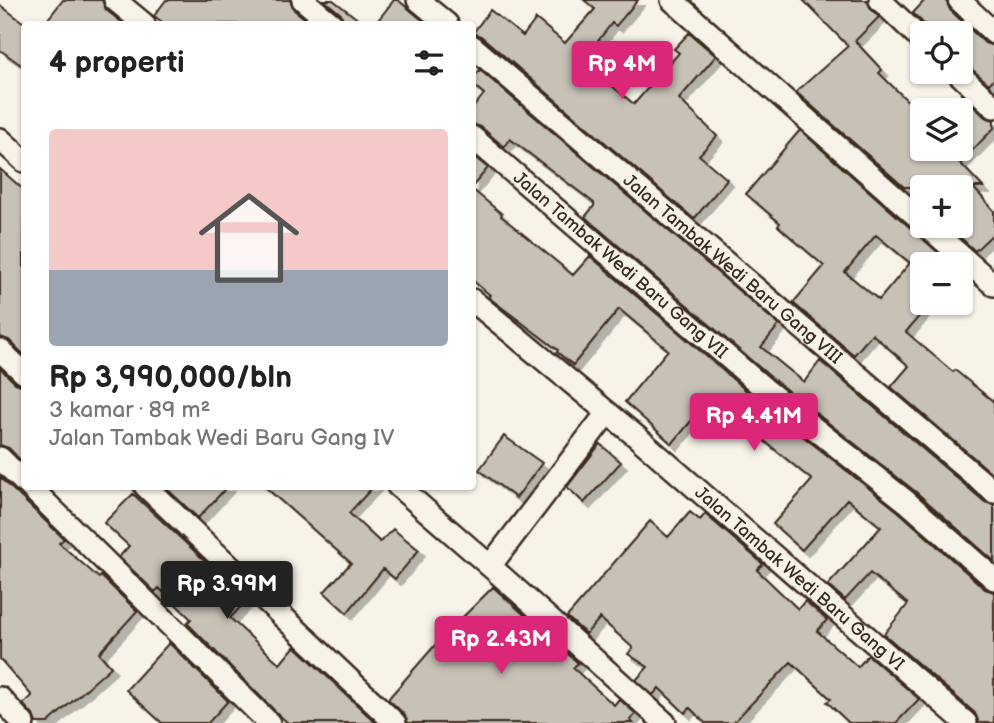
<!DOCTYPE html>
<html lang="id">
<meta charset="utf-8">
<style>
body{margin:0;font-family:"Balsamiq Sans",sans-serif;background:#f2f2f2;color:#222;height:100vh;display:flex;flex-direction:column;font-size:26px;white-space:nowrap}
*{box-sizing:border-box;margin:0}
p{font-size:23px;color:#767676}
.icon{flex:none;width:38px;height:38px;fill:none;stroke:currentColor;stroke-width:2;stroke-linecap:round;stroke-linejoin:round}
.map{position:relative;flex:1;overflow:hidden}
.drawer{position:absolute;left:21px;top:21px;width:455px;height:469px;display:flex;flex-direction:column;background:#fff;border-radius:7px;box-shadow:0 2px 5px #0004}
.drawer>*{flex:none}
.controls{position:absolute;left:910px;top:21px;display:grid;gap:14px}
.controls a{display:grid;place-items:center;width:63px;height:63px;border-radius:7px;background:#fff;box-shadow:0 2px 5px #0004;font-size:35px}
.price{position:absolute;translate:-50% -60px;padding:0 16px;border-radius:7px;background:#db2777;color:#fff;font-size:23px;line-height:46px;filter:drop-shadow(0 2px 4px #0008)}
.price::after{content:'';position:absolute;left:50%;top:42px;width:21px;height:16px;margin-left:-10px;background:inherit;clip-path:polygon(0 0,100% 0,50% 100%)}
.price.on{background:#222;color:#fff}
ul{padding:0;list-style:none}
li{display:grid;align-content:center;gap:14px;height:371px;padding:0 28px}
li+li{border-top:2px solid #e0e0e0}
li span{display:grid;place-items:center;height:217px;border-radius:7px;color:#555}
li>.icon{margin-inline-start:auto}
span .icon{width:126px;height:126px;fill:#fffc;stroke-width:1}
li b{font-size:30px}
h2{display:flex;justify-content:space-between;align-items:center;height:84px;padding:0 28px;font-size:30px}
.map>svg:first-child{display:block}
.building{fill:#c8c1b6;stroke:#3b2a1e;stroke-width:2;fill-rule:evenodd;filter:url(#shadow)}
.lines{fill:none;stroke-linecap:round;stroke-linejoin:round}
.street-casing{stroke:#3b2a1e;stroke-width:26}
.street{stroke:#f7f3e8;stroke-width:21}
.labels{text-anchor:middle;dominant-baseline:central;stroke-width:5;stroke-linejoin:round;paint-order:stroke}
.street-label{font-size:18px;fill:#3b2a1e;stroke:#f7f3e8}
</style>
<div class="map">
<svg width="994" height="723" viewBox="0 0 994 723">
<defs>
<filter id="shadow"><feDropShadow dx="6" dy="6" stdDeviation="0" flood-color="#0004"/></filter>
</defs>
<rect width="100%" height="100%" fill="#f7f3e8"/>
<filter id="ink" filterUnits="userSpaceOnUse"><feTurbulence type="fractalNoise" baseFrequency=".0143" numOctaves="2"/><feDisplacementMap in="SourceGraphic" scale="14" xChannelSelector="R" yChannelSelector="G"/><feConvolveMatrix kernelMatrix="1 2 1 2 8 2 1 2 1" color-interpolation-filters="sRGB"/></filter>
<g filter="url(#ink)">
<path class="building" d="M63,0H102L106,10L124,24H44Z
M166,0H290L294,10L312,24H165L154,16Z
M324,0H333L364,24H345L341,14Z
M394,0H398L427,24H375Z
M584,0H638L616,26L612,23L584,59L597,70L595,72L634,104L679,53L674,49L689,33L716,56L679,99L717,136L699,155L727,179L694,219L481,36L473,33L490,10L523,36L536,19L565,43L595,9Z
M803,0H867L871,9L879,17L855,41L882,70L879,73L922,115V149H961V110H957L961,106V94L985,117L994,120V128L960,163L983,187H973L994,211V233L975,251L961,238V187H904L796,92L848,46Z
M925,0H946L950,10L985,43L994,46V79L989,84L961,60V33H933L913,13Z
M0,5L24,23V67L0,50Z
M480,70L779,325L761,347L804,382L820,361L985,502L994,505V561L916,492L774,380L585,217L594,206V203L510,139L504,147L481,127L472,124V109L484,94L472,84V79Z
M800,130L951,264H922V303H930L906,332L953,372L955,370L994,402V475L891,387L909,366L872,334L854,355L793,303L824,266L778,226L780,223L746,194ZM876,235L910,263L879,300L845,272Z
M472,155L488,168L472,187Z
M0,169L24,190V355L9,340L0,337Z
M472,189L502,214L501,216L573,275L590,256L757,400L899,512L985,589L994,592V723H979L975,713L884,634L908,604L870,573L845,600L828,585L881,527L847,499L802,550L773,524L812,480L711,397L672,444L625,402L668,350L619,309L573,365L557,352L558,350L488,297L490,295L472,280Z
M0,368L15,383L24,386V464L9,448L0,445Z
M504,436L542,463L516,498L479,470Z
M600,444L621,462L584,503L567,487Z
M0,477L64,539L59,543L99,578L101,576L137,611L99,653L111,667L48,723H36L33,715L23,704L32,696L0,659Z
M169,486H228L198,518L167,489Z
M264,486H374L349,513L380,542L393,529L419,550L395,579L383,569L347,613L324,592L351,563Z
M133,494L247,600L230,618L280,664L295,646L376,723H288L279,715L187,623L191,619L159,588L155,592L119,557L129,546L104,523Z
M690,512L700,520L705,514L763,564L757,570L798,609L805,601L827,620L817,631L858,667L868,655L919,699L896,723H849L827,702L831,699L791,662L733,723H705L690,708L685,713L659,688L653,695L636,680L648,667L628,654L633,648L600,618L586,634L567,617L650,521L668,537Z
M493,587L578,663L573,668L614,705L619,699L636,714L630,720L633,723H408L404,714L388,699L436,644Z
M169,643L228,701L208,723H162L126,690Z"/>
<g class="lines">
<g class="street-casing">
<g id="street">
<path d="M115,0L144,24"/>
<path d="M303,0L332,24"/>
<path d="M418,0L447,24"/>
<path d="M672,0L922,221"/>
<path d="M880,0L922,40"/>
<path d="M959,0L994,33"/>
<path id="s1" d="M472,46L994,492"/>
<path d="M957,72L994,107"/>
<path id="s2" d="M472,137L766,390L907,502L994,579"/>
<path d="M0,139L24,161"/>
<path d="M927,226L994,285"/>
<path id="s3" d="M472,300L637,437L966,723"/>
<path d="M0,350L24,373"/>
<path d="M0,458L24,482"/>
<path d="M29,486L269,723"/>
<path d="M145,486L395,723"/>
<path d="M398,486L490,566L665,723"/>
<path d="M490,566L607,413"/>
<path d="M0,698L23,723"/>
</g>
</g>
<use href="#street" class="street"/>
</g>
</g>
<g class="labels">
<g class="street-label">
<text stroke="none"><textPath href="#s2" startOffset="196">Jalan Tambak Wedi Baru Gang VII</textPath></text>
<text stroke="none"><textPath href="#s1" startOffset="343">Jalan Tambak Wedi Baru Gang VIII</textPath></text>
<text stroke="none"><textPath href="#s3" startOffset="430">Jalan Tambak Wedi Baru Gang VI</textPath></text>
</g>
</g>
</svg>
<div class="controls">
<a><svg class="icon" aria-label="locate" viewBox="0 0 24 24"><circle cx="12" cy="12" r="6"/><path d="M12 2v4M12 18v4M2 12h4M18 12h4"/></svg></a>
<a><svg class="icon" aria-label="layers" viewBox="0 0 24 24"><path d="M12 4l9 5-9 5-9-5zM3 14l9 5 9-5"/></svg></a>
<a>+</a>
<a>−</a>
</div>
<b class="price" style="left:622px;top:101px">Rp 4M</b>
<b class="price" style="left:754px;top:453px">Rp 4.41M</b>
<b class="price on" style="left:227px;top:621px">Rp 3.99M</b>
<b class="price" style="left:501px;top:676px">Rp 2.43M</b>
<section class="drawer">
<h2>4 properti<svg class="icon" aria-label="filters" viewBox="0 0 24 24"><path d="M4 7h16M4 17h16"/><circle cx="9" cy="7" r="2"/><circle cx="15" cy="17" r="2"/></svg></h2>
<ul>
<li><span style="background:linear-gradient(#f6c9c9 65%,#9aa5b1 0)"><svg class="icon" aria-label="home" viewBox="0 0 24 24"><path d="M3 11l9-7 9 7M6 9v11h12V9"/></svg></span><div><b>Rp 3,990,000/bln</b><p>3 kamar · 89 m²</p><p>Jalan Tambak Wedi Baru Gang IV</p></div></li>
</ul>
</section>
</div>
